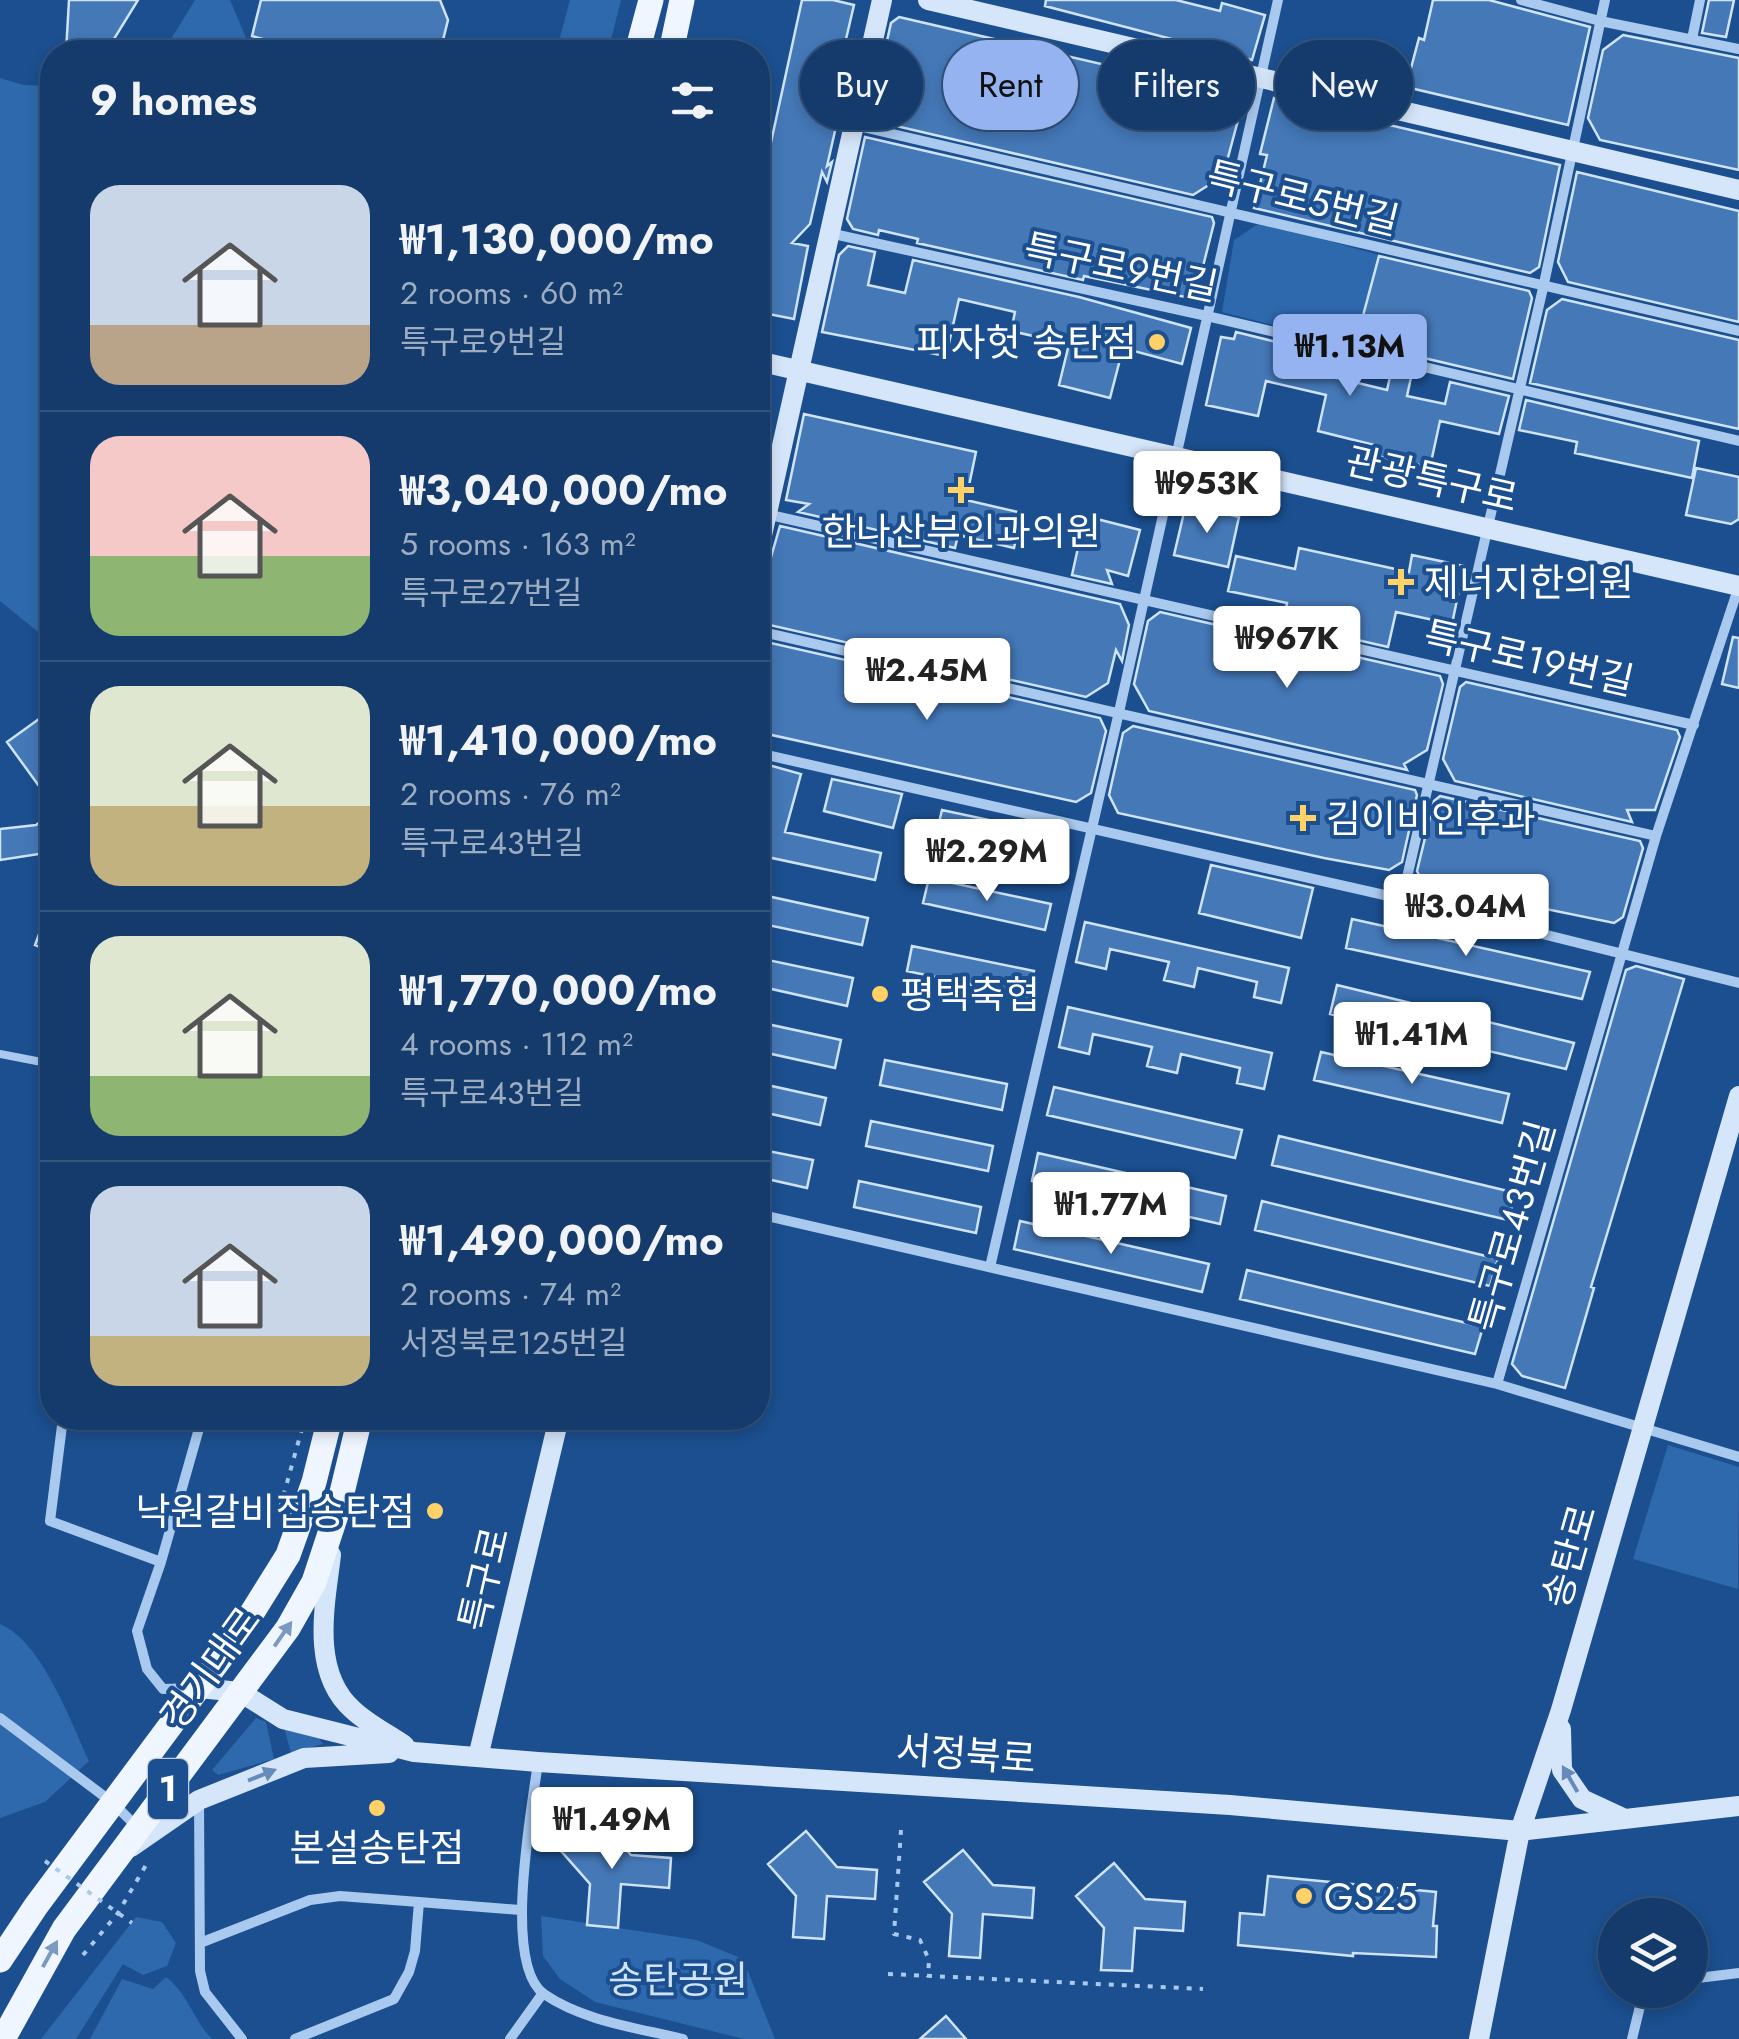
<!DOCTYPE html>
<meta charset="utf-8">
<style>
body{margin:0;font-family:Jost,"Noto Sans KR",sans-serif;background:#1d4271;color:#f1f3f6;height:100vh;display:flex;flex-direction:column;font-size:38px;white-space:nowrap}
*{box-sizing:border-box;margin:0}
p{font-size:32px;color:#9dadc1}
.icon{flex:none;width:55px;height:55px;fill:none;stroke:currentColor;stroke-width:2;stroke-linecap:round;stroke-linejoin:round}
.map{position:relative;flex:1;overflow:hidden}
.side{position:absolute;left:40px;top:40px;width:730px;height:1390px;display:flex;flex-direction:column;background:#143b6b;border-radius:40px;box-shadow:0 5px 15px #0003,0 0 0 2px #33557e}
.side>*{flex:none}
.hud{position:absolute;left:800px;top:40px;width:788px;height:90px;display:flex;gap:20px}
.fabs{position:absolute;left:1598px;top:1898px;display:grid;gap:20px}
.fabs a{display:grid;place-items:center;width:110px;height:110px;border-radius:50%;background:#143b6b;box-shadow:0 5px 15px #0003,0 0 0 2px #33557e;font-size:50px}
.price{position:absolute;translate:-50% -85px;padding:0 22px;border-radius:10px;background:#fff;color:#222;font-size:32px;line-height:65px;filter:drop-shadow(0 2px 5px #0008)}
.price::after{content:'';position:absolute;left:50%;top:60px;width:30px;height:22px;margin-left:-15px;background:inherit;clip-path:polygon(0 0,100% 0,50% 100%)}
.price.current{background:#95b2f1;color:#111}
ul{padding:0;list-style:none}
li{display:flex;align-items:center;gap:30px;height:250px;padding:0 50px}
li+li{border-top:2px solid #33557e}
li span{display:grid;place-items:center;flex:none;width:280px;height:200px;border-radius:30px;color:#555}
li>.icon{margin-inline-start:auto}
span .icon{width:120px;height:120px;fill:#fffc;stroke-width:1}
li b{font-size:42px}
h2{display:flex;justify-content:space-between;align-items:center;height:120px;padding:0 50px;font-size:42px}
.tag{padding:0 35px;border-radius:45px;background:#143b6b;box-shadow:0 5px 15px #0003,0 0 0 2px #33557e;font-size:35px;line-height:90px}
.tag.current{background:#95b2f1;color:#111}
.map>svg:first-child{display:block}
.green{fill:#2e69ad}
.building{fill:#4478b7;stroke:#cfe3fa;stroke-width:2.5}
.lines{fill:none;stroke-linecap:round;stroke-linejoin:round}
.path{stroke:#a9c9ee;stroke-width:4;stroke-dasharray:5 8;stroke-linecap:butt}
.lane{stroke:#a9c9ee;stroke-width:8}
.street{stroke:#a9c9ee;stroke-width:10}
.secondary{stroke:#d6e6fa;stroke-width:20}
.primary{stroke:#f0f6ff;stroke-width:25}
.path-bridge{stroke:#a9c9ee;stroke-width:4;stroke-dasharray:5 8;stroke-linecap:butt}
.oneway{fill:#7b9ac1}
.oneway2{fill:#668bba}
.poi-dot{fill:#ffd166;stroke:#1b4f8f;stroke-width:4}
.labels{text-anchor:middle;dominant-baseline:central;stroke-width:8;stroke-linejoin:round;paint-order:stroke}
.shield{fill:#1b4f8f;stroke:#bbcadd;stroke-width:2.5}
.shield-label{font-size:35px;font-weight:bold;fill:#fff}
.street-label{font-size:38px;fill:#fff;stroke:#1b4f8f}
.poi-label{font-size:38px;fill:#fff;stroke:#1b4f8f;text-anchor:start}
.park-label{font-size:38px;fill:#cfe3fa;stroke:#1b4f8f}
</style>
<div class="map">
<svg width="1739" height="2039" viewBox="0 0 1739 2039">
<rect width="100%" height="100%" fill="#1b4f8f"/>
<path class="green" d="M195,0H230L252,52H163Z
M570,0H621L608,52H556Z
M0,78L23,85L52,86V640H48L0,601Z
M1261,222L1379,255L1355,346L1222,312L1234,240Z
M1668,1445L1739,1467L1738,1589L1633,1559Z
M0,1624C41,1640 71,1722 89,1761L45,1802L0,1818Z
M256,1718L266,1722L274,1759L218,1775L212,1770Z
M284,1727L319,1738L323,1744L291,1753Z
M541,1916L697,1940L743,1959L775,2039H744L595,2002L560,1979L543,1956Z
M136,1917L162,1922L176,1943L167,1966L143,1975L123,1964L76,2039H41Z
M166,1977C187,1992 194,2021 212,2039H90L122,1979L153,1989Z"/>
<path class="building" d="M69,0H138L106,52H66Z
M261,0H440L448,20L440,52H286L288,46L252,36Z
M802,0H833L854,5L828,116L838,118L827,166L832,162L827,182L822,172L810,224L792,243L808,246L794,319L758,312V258L769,260L758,202Z
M1046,0H1176L1220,11L1222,3L1265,15L1252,60L1045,6Z
M1433,0H1489L1590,27L1568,125L1406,87L1419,38L1424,40Z
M1709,0H1734L1726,37L1702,33Z
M899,17L1235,95L1241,109L1223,176L1193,195L883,123L873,103L891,23Z
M1623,35L1739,58V170L1600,140L1588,118L1603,50Z
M1274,98L1560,165L1539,267L1530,273L1254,208L1267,155L1260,154Z
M865,137L1212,217L1214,223L1197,290L1185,297L1084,276L1083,280L917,243L918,239L879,230L878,235L853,229L847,219Z
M1577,172L1739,211V322L1568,282L1558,262Z
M848,246L875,252L868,285L905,293L913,260L1079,297L1191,328L1182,364L1123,348L1110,398L1059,385L1069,344L1011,331L1015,312L959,299L946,356L822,332L839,255Z
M1379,256L1529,291L1532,298L1513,379L1356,342Z
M1562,299L1739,340V429L1530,383L1547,310Z
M1236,332L1333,356L1329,376L1387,390L1392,368L1412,373L1407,396L1445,404L1450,382L1509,396L1499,434L1440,421L1430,467L1372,455L1374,445L1318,431L1326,395L1266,381L1258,416L1206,405L1221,337L1234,339Z
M1526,400L1699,441L1692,478L1575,453L1577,442L1519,430Z
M804,414L976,452L966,500L1022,513L1014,548L958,535L955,548L798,512L809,504L786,500Z
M1696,468L1739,477V519L1731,524L1686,515Z
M1186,504L1239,517L1228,567L1174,555Z
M1085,516L1140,530L1128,576L1107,570L1112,584L1072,575Z
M780,526L1120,604L1129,625L1122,661L1116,650L1108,683L1086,697L765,624L758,610V583L761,566L771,557Z
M1299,548L1409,572L1412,555L1464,566L1452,624L1396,612L1388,647L1283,623L1287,603L1228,591L1236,556L1295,569Z
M1160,612L1440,676L1443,684L1427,750L1404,764L1407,770L1149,711L1134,684L1148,621Z
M1733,637L1739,638V688L1722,684Z
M758,640L1100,718L1106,731L1091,793L1076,802L758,732Z
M1466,682L1677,730L1680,737L1655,810H1627L1632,822L1455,781L1443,759L1460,687Z
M39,719L52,738V804L7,742Z
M1133,726L1415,790L1417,795L1402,862L1389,870L1324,858L1118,813L1109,795L1123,733Z
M758,762L801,774L785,832L881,853L875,880L758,855Z
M832,779L902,794L893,828L824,811Z
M1440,796L1640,841L1643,848L1623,917L1614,923L1424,884L1417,871L1434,801Z
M942,810L1064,836L1059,862L936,835Z
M52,813V852L0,860V829L36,825Z
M1211,865L1313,888L1301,938L1199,913Z
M929,878L1051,904L1045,930L923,903Z
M758,894L868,918L862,945L758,923Z
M51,902H52V952L35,945Z
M1352,919L1590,972L1582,999L1346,948Z
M1085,922L1289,968L1281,1003L1254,997L1257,982L1198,968L1194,987L1164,980L1169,962L1110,949L1106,969L1076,962Z
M912,946L1034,971L1029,997L907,971Z
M758,958L853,978L847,1006L758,986Z
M1636,966L1684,979L1601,1254L1591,1287L1594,1288L1565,1388L1522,1376L1512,1364L1626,970Z
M1337,985L1574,1043L1566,1069L1330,1014Z
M1068,1007L1272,1053L1264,1089L1237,1083L1240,1068L1181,1054L1177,1073L1147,1066L1152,1047L1093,1034L1089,1054L1059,1047Z
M758,1022L841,1040L835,1068L758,1051Z
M1321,1052L1509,1094L1502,1123L1314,1080Z
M885,1060L1007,1084L1002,1110L880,1085Z
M758,1083L826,1098L820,1125L758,1111Z
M1054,1087L1242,1130L1235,1158L1047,1115Z
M871,1121L993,1146L988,1171L866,1146Z
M1279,1136L1516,1193L1508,1220L1272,1165Z
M758,1149L813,1160L807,1188L758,1177Z
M1038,1153L1226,1196L1220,1224L1032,1181Z
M859,1181L981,1207L976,1233L854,1207Z
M1262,1201L1498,1259L1490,1286L1255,1230Z
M1020,1221L1209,1264L1202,1292L1014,1249Z
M1247,1270L1483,1327L1475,1354L1240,1299Z
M600,1819L631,1855L671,1858L669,1888L621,1884L618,1928L587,1925L590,1884L562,1852Z
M806,1831L837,1867L877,1870L875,1899L827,1896L824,1939L793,1937L796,1896L768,1864Z
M963,1850L993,1885L1034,1888L1032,1918L983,1914L980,1958L949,1956L952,1914L924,1882Z
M1114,1863L1145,1899L1185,1902L1183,1931L1135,1928L1132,1971L1101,1970L1104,1928L1076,1896Z
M1268,1876L1436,1892L1433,1926H1437L1436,1957L1353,1953V1956L1238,1945L1240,1913L1264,1915Z
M946,2016L966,2039H920Z"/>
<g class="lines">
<path class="path" d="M280,1508L305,1418
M901,1830L894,1934L920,1940L929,1960L928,1977
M83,1955L118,1913L146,1865
M888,1974L1203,1989"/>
<path class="lane" d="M0,1054L52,1064"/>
<path class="street" d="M1521,0L1600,21L1739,49
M1692,39L1700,0
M854,125L1739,331
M829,233L1207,316L1739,441
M766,514L1694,725
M758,631L1656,836
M758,753L1402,899L1739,983
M1402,899L1543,288L1605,0
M758,1214L1497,1384L1739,1457
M990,1267L1119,712L1278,0
M1497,1384L1656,836L1739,586
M63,1418L50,1521L161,1562
M193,1688L163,1689L147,1669L137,1631L161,1562L202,1418
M0,1718L113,1803L138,1828
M538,1762C532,1809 502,1964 544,1994C583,2021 638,2028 683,2039
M199,1800L200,1971L205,1992L242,2039
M419,1902L520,1910
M200,1943L310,1900L340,1896L419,1902L415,1951L409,1972L394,1999L295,2039
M1690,1979L1739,1973
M510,2039L543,1993
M1632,2039L1644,1990"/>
<path class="secondary" d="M928,0L1739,190
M758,361L1739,586
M758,553L882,0
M331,1555C325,1605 310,1672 353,1710C368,1724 388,1734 404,1745
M199,1688L240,1692L283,1719L414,1752L538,1762L1230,1805L1520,1831L1739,1806
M1561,1729L1562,1770L1582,1799L1623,1818
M478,1757L559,1418
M131,1847L199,1800L304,1758L389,1753
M1479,2039L1520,1831L1561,1710L1739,1096"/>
<path class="primary" d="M637,52L651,0
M671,52L682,0
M0,1960L36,1906L240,1632L288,1555L314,1482L330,1418
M3,2039L64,1929L288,1628L314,1582L338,1509L360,1418"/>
<path class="path-bridge" d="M45,1861L132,1923"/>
</g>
<defs><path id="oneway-solid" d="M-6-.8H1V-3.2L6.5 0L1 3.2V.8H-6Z" transform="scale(2.5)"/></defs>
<g class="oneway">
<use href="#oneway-solid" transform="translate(283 1634) rotate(-55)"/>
<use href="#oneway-solid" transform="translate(50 1954) rotate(-61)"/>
</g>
<g class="oneway2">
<use href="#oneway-solid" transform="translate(262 1775) rotate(-22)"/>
<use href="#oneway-solid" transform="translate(1570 1779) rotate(-120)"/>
</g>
<g class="poi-dot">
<circle cx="1157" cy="342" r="10"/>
<path d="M956 475h10v10h10v10h-10v10h-10v-10h-10v-10h10z"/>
<path d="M1396 567h10v10h10v10h-10v10h-10v-10h-10v-10h10z"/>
<path d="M1298 803h10v10h10v10h-10v10h-10v-10h-10v-10h10z"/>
<circle cx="880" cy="994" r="10"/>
<circle cx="435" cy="1511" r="10"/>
<circle cx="377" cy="1808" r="10"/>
<circle cx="1304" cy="1896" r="10"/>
</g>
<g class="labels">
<rect class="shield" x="148" y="1759" width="40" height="60" rx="8"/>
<g class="shield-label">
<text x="168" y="1789">1</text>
</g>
<g class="street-label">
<text transform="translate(1303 198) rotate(14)">특구로5번길</text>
<text transform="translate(1121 267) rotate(12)">특구로9번길</text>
<text transform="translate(1432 479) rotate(13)">관광특구로</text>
<text transform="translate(1529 658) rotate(13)">특구로19번길</text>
<text transform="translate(1512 1226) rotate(-74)">특구로43번길</text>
<text transform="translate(1569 1556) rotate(-74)">송탄로</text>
<text transform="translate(484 1579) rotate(-77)">특구로</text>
<text transform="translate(210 1668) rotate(-54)">경기대로</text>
<text transform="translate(966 1754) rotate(4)">서정북로</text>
</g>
<g class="poi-label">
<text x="1137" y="342" text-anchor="end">피자헛 송탄점</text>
<text x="961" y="531" text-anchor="middle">한나산부인과의원</text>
<text x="1424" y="582">제너지한의원</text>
<text x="1326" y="818">김이비인후과</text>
<text x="900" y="994">평택축협</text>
<text x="415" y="1511" text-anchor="end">낙원갈비집송탄점</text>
<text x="377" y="1847" text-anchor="middle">본설송탄점</text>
<text x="1324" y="1896">GS25</text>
</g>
<g class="park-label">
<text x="678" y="1979">송탄공원</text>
</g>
</g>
</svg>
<div class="fabs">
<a><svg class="icon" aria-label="layers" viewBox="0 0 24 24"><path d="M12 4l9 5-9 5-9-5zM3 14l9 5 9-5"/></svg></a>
</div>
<b class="price current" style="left:1350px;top:399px">₩1.13M</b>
<b class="price" style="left:1207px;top:536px">₩953K</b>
<b class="price" style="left:1287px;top:691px">₩967K</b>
<b class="price" style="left:927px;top:723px">₩2.45M</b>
<b class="price" style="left:987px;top:904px">₩2.29M</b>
<b class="price" style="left:1466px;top:959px">₩3.04M</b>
<b class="price" style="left:1412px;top:1087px">₩1.41M</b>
<b class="price" style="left:1111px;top:1257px">₩1.77M</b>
<b class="price" style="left:612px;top:1872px">₩1.49M</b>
<div class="hud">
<a class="tag">Buy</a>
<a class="tag current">Rent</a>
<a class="tag">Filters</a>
<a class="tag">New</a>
</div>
<section class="side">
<h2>9 homes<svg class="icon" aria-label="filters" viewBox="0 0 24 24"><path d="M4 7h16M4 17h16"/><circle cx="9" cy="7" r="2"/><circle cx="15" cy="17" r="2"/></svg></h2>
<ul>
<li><span style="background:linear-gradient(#c9d6e8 70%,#b9a48a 0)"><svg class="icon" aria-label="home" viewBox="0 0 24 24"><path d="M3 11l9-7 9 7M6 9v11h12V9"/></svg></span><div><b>₩1,130,000/mo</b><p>2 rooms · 60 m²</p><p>특구로9번길</p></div></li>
<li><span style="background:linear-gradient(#f6c9c9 60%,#8fb573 0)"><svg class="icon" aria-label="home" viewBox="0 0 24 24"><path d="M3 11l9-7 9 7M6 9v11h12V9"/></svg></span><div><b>₩3,040,000/mo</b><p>5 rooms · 163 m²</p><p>특구로27번길</p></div></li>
<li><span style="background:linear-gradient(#dfe7d0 60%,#c2b280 0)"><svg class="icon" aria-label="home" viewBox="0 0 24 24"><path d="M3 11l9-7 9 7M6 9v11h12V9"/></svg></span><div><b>₩1,410,000/mo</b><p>2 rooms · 76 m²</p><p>특구로43번길</p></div></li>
<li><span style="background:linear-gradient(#dfe7d0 70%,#8fb573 0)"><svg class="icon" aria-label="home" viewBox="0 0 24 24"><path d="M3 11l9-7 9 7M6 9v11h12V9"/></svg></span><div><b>₩1,770,000/mo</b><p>4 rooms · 112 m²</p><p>특구로43번길</p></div></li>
<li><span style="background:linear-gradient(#c9d6e8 75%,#c2b280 0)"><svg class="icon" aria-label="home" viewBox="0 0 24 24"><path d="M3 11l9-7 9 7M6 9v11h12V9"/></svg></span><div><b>₩1,490,000/mo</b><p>2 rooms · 74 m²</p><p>서정북로125번길</p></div></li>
</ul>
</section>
</div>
